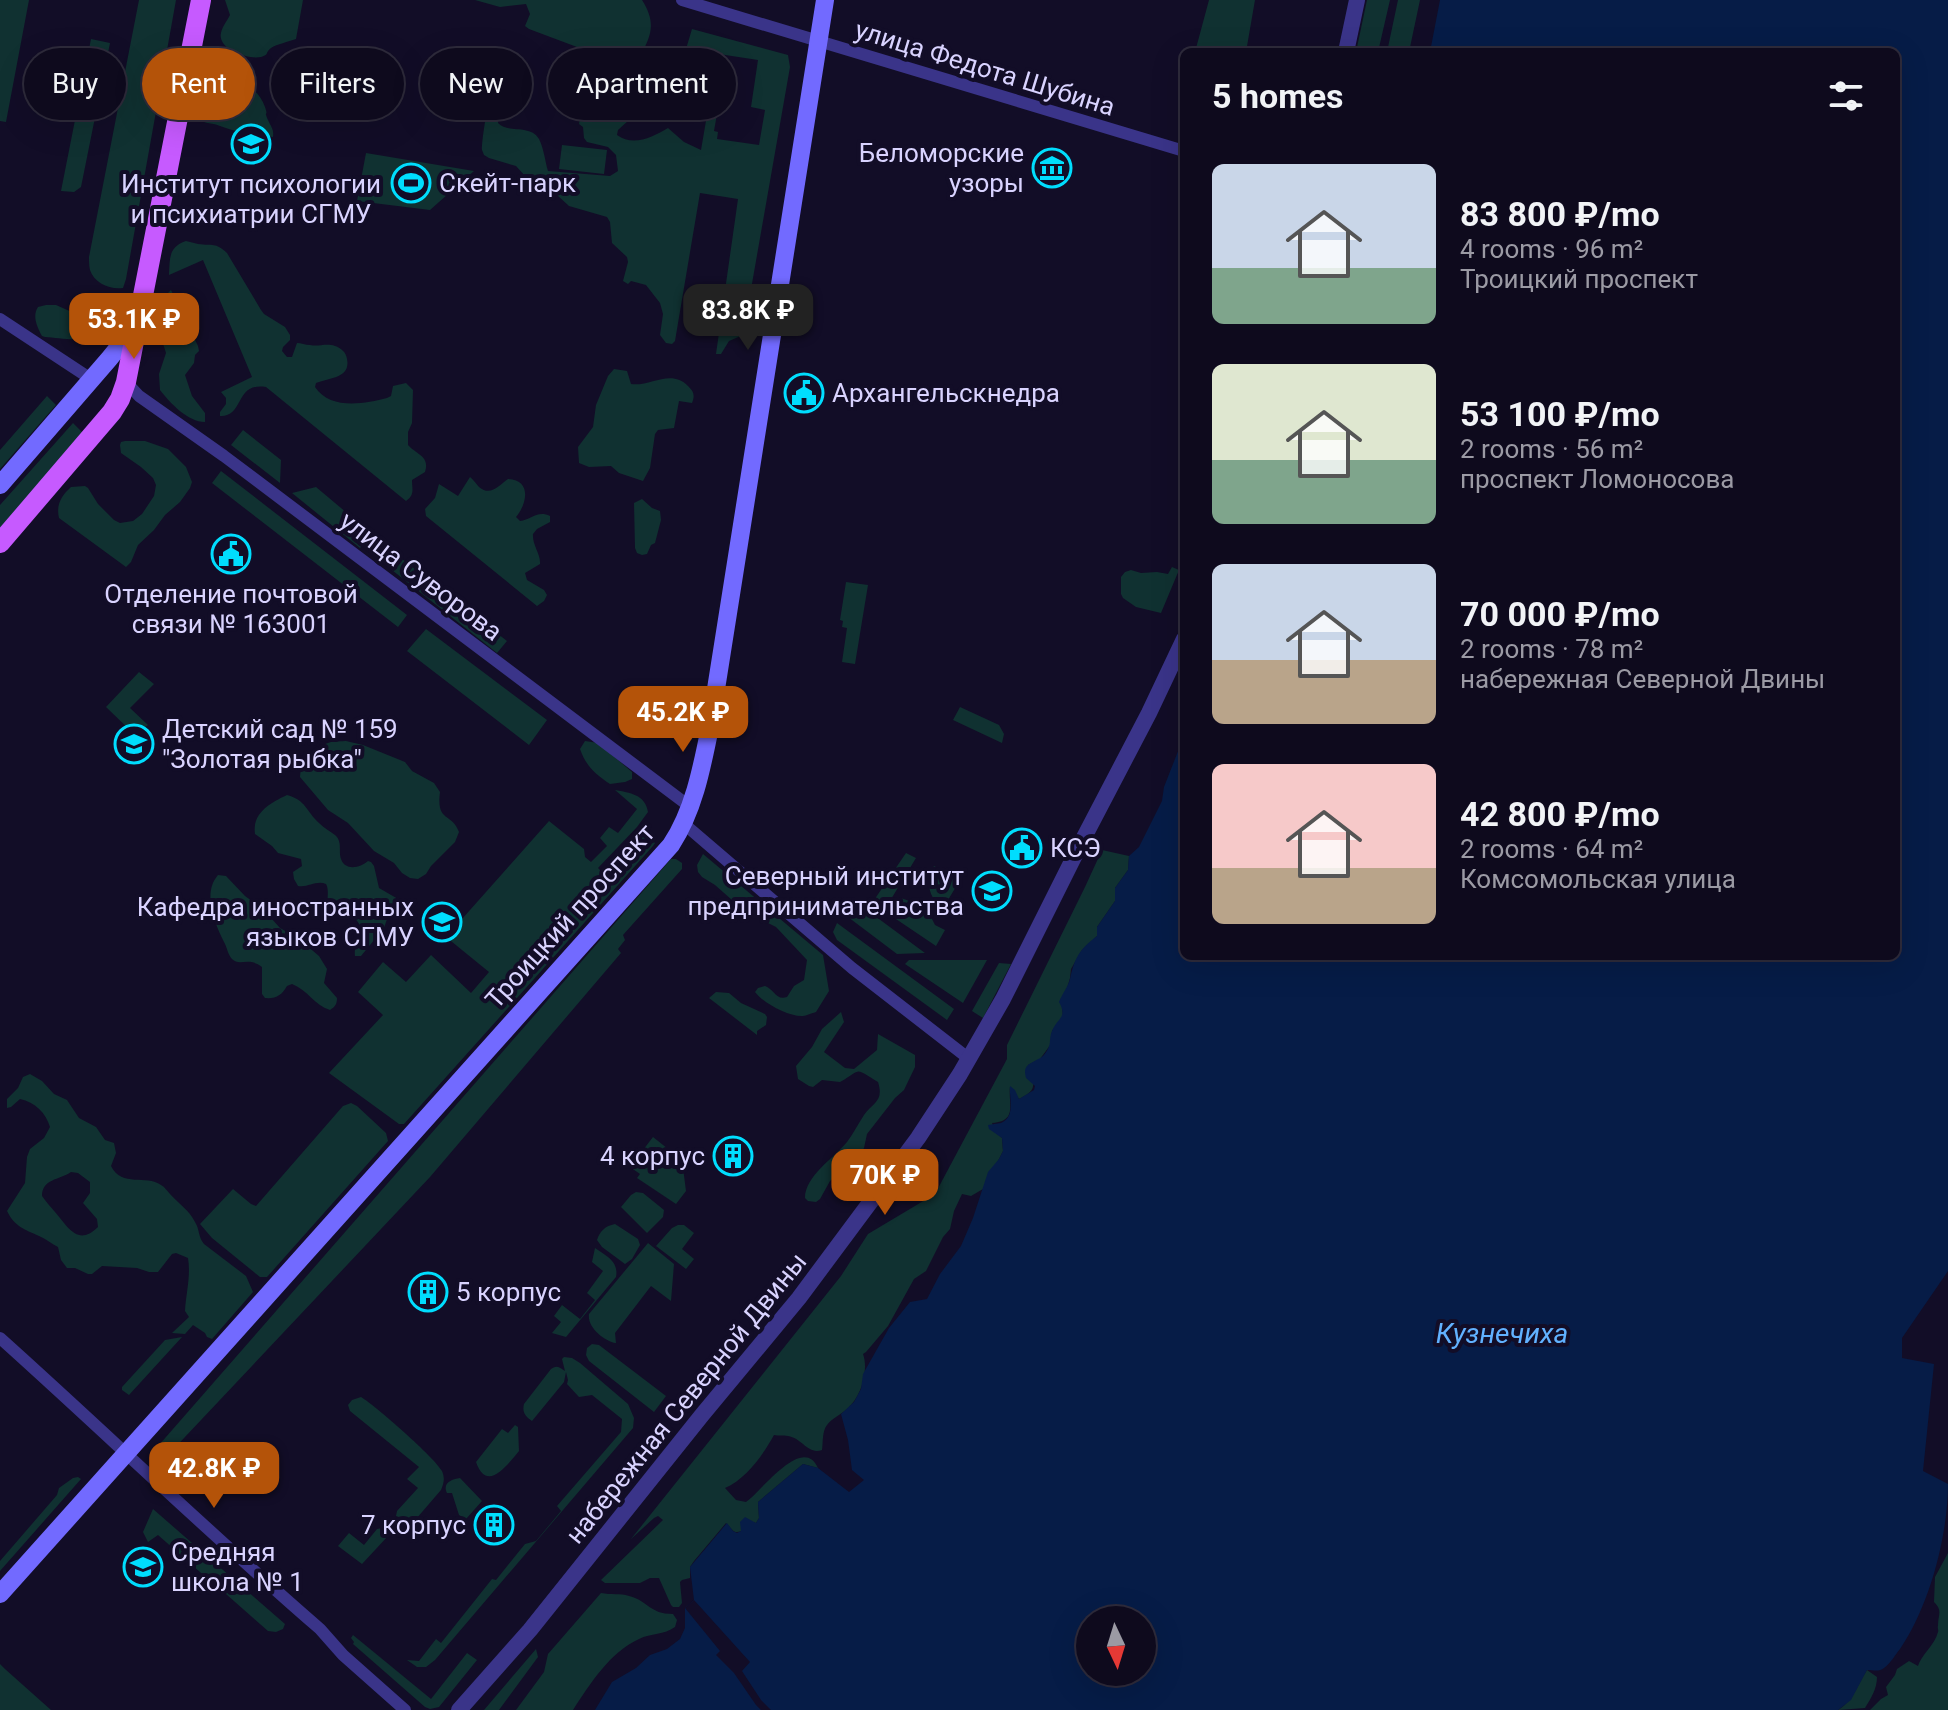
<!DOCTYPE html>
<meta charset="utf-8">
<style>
body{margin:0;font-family:Roboto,sans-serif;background:#1c182a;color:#f1f3f6;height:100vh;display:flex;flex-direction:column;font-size:30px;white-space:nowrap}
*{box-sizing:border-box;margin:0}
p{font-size:26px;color:#9b9aa4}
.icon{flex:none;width:44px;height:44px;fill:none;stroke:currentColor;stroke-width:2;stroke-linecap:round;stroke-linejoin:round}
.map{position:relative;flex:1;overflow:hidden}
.drawer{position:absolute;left:1180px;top:48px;width:720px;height:912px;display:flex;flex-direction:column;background:#0e0a1d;border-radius:12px;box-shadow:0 8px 32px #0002,0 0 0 2px #2e2b3b}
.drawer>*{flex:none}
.guide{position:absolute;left:24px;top:48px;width:760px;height:72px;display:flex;gap:16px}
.needle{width:52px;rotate:176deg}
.fabs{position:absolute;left:1076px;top:1606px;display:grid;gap:16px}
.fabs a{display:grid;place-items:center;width:80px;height:80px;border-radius:50%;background:#0e0a1d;box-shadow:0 8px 32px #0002,0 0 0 2px #2e2b3b;font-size:40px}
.price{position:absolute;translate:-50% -68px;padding:0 18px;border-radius:16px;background:#b45309;color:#fff;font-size:26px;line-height:52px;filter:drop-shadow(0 2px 4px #0008)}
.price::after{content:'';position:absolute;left:50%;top:48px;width:24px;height:18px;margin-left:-12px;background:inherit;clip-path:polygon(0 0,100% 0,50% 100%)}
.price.on{background:#222;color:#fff}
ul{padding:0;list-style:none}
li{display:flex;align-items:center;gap:24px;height:200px;padding:0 32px}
li span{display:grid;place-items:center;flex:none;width:224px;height:160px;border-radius:12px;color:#555}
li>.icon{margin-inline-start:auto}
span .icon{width:96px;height:96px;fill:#fffc;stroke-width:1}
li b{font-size:34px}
h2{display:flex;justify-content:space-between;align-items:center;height:96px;padding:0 32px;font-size:34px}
.tag{padding:0 28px;border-radius:36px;background:#0e0a1d;box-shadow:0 8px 32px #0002,0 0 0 2px #2e2b3b;font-size:28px;line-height:72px}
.tag.on{background:#b45309;color:#fff}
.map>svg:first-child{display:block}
.green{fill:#103131;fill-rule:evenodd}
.water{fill:#061c47;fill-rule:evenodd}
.pier{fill:#120d27}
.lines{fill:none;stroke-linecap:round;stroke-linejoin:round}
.minor{stroke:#3a3489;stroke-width:12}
.tertiary{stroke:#3a3489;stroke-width:16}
.secondary{stroke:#726aff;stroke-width:18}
.primary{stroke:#c65aff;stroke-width:20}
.labels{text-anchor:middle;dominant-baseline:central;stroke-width:8;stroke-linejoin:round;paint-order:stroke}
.street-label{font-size:26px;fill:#d9d3ff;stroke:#120d27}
.poi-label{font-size:26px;fill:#d9d3ff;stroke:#120d27;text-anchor:start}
.water-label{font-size:28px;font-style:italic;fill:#61b1ff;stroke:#120d27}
</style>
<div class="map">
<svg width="1948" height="1710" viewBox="0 0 1948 1710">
<rect width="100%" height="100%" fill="#120d27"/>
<path class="green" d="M0,0H29L6,122L0,121Z
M139,0H176L126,279L123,288C110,290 94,283 90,270C89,266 89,261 89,257Z
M225,0H303L296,39C288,42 277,44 271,48C264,54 270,54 261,57C248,60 217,49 221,33C222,27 227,21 230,15Z
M475,0H642C656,22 652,35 640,56L628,57L577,47L529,29L525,26L530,14L526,4L500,7Z
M1209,0H1255L1246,52H1195Z
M1367,0H1390L1378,52H1356Z
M1398,0H1420L1409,52H1387Z
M692,29L788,55L790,67L743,335L729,341L721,354H716L738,199L700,193L675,341L672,344L666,343L660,335L663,314L660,303L646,285L631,281L628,284L623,281L628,262L627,257L612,243L610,222L607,217L569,206L557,195L535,187L516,166L489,158L484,155L482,150C482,133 494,65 504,54L507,57L508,62L498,114V123C509,134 530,124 539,139C544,149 545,161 548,171L610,176L618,171L616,155L608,147L587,142L584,138L583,127L579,124L583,96L619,102L625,63L640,67L642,76L633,93L629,106V120L618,130L617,135C633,147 653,137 668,128L684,142L701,150L707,115L660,106L654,92L687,97L690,79L726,84L722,114H717L714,131L718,132L717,139L759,145L765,110L751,107L758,60L686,49Z
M91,39L110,43L81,187L74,192L61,191Z
M208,74C231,73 257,84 265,107C269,119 263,108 268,120C271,127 274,129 273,137C255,134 237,133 220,126C211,122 204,125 196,117V106L200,79Z
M562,145L607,150L604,174L559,169Z
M366,153L474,171L430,210L357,201Z
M186,241C190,242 194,243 198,244C213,246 215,242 227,253L261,310L264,314L285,327L290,335V340L283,347L282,351L287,357H292L297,343C301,343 305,345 310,345C318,347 326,343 335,346C341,348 346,352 347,359C351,378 329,378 316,383L315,387C330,410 364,404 387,398L391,396L393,386L406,383L413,390L412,423L408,432V445C417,455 430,456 425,472L412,480C412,489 415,495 406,501L266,387C234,382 245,417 220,416V412L226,404V398L221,392L252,377L203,260L169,275C170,259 168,247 186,241Z
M171,290L198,346L199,351L195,355L194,363L185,375L192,396L205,413V422C188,422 170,403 160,390L159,374L166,353L159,331L160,321L167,294Z
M46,305H56L74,313L99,311L103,316C102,348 66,338 45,337L42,336C37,327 32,316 38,307Z
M614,369L627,371L631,384C650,387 671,368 688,386C694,392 695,395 692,403L679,401L674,428L658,430L655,434L650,468L643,481L619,473L611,466L589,467L579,463L578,447L593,427L596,405L608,376Z
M47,396L56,405L0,469V450Z
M73,423L87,437L0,535V505Z
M243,430L281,460L280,483L231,445Z
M125,441H145L168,449L186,467L192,482L190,488L180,502L165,515L154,530L138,545L131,562L126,567L59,518C56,505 61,496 71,487L85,486L88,488L98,504L114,520L120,523L133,521L142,514L154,496L156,485L153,478L141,467L121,453L120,445L121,442Z
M221,471L407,615L398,627L212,483Z
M470,477C474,480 476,484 479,487C491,497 499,485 508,479C532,480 527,504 516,517L520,521C531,520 537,510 550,516V522L537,529L533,534C532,545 541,554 540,564L525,573L527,580L544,590L547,595L544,601L537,606L426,516L425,509L435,498L439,484L458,496Z
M316,487L372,534L360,548L292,493Z
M642,499L652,508L660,511L661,520L655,543L651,545L647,554L642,555L637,553L635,548L634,503Z
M388,548L507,641L497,653L378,559Z
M1172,567L1179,570L1161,613L1136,607L1123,598L1121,594V577L1125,572L1131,570L1141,573L1157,572L1168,574Z
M846,582L868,585L855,664L842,662L847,628L842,627L843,621L840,620Z
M426,629L547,720L529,745L407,651Z
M139,672L154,684L130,708L148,725L135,735L106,707Z
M960,707L999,725L1004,734L1002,743L953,720Z
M346,741L363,745L405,762L412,771L434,783L440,792C436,823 452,812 459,832L455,842L431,866L426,874L418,879L410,878L402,873L394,863L374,851L348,823L328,810L300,777C300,762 317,745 331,742C333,742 344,741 346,741Z
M585,741L598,743L632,772V779L625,782L610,784C595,774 586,766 580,749Z
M615,790C630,793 645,794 648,812L637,827L598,868L603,873L643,833L655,843L653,846L404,1124H399L329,1073L383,1015L358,992L383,962L406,982L431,955L471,993L489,972L446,937L549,821L584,849L585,857L591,862L607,846L600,838L609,827L618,833L637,809Z
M287,795C306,800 306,811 319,823C324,828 330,831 335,835C343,842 338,851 341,859C345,871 360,868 368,861L371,862L374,866L379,888L398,899L399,902L387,919L384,928L361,956H355C353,942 364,936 360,926C355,912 342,919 333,912C323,904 331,893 326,884C316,880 308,888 298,886L294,879L293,872L302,866L301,859L278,853L272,846L255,834C252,813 270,803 287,795Z
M1102,850L1129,856L1128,870L1115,888V901L1097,927V936L1082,950L1071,969L1070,978L1062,1007L1063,1016L1052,1031L1051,1044L1040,1059L1028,1065C1034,1083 1039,1090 1019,1099L1010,1087C1008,1104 1018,1121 992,1123L996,1133L1002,1138L1003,1151L999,1159L983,1189L971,1196L962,1194L954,1211L950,1229L943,1237L926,1271L914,1279L888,1326L866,1352L863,1354C869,1370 861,1397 848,1408C842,1414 832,1418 827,1425C822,1431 823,1443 822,1450C808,1455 802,1438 788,1436C783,1435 779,1436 774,1435C763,1455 746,1479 725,1488L736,1500L746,1502C760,1493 803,1433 818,1468L803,1464L758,1502L759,1518L756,1523L752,1522L741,1526V1531C733,1535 731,1527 726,1523L694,1561L690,1567V1578L682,1580L680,1582L682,1603L679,1607H673L671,1605L659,1578H650L640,1583H605L601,1580L663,1520L658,1516L654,1518L631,1539L841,1276L868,1234L935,1194L1007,1059V1045L1085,887Z
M906,853L916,858L882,914L870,906Z
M703,854L823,955L829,991L816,1012C815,1012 805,1016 803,1016C789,1017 763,1003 755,992L758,988L765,986C774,989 776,1001 787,997L794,986L804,980L807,960L776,927L752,915L732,900L715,885L702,877L698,872L697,865Z
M671,859H676L682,863V869L623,935L625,940L618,949L621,953L430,1177L168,1455L159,1445Z
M934,866L960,880L942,910C930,897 924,883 934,866Z
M218,875L226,876L245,896L263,909L280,928L299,939L319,956L327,969L324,983L337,998C337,1004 335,1007 330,1010C314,1005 308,990 292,984L287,986C282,995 276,999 265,998L262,994V967C248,956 240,967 232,959C228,955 227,947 224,942C215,924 202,893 218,875Z
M901,898L926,907L935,925L945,930L936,946L890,915Z
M852,899L925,953L897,954L844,914Z
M837,923L954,1009L947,1020L837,940L833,932Z
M909,960H987L963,1003L905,964Z
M999,963L1011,964L983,1018L972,1011Z
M716,992L729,993L741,1003L765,1014L767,1017L766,1025L757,1031V1035L709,998Z
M841,1012L844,1022L824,1052L845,1068L854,1069L877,1050L878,1034L915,1055V1067L904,1090L895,1098L867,1134L864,1148L858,1158L830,1181L820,1199L816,1202L808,1201L805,1198C805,1176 834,1158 847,1142C853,1134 858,1124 864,1115C874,1102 884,1101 878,1082C853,1067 863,1069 840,1082L822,1080L813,1087L809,1086L798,1079L796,1066L812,1047L822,1029Z
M30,1074L42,1081L54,1094L67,1100L79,1118L96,1127L105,1140L114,1143L116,1153L111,1166C122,1188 146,1174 161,1185C165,1187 167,1191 170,1194C178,1203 189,1210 195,1222C200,1230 198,1237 204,1244L246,1276L253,1292L212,1339L207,1337L205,1333L193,1325L185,1334L172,1333L189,1317L185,1311C186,1293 191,1276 188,1258L176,1253L172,1254L158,1272H149L137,1268L102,1266L92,1274H88L75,1268H67L61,1260L58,1247C52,1244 46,1239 39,1236C24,1229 15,1227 7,1211L25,1183L27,1157L30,1149L44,1138L50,1127C46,1113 35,1102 20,1099L11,1107L7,1108V1099L18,1088L23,1077ZM71,1172L78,1173L90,1182V1193L83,1203L97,1219L98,1227C78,1247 68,1227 55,1212C51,1207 46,1202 42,1196C42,1179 59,1180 71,1172Z
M351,1103L357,1106L386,1133L388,1141L267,1277H260L212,1238L200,1224L233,1189L251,1204L256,1206L343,1106Z
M653,1137L682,1160L686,1191L676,1204L637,1178L640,1174L630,1167Z
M636,1192L643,1193L664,1210L663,1217L647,1233L621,1207L631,1195Z
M615,1224L638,1239L640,1245L632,1259L625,1264L602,1247L597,1240C600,1231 605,1226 615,1224Z
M678,1225H684L694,1233L682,1249L694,1259L686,1269L656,1246L672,1228Z
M648,1243L674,1264L671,1301L651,1286L615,1333L616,1343C604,1341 587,1327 589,1314Z
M595,1248C606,1256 619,1261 616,1277L566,1337L552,1333L561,1322L554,1316L562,1305L580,1319L595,1300L587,1293L603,1271L592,1262Z
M182,1337L129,1395L122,1390V1387L165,1340Z
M592,1344L599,1345L666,1396L654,1412L589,1361L586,1355L587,1348Z
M564,1357L572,1358L580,1363L628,1404L634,1418L633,1428L435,1660L426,1667H417L407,1660L419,1661L436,1639L441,1643L492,1579L496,1580L525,1544L536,1541L561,1511L557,1506L621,1432L622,1419L592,1395L579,1397L567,1384L568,1380L566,1372L564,1382L532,1421C525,1416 522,1412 524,1404L551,1369C558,1364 560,1368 565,1371L562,1359Z
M361,1397C376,1406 435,1458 442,1471C445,1478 444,1483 441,1490L410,1526C403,1527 397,1523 396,1516L397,1511L418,1488L407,1479L419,1467L350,1411L348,1405L352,1400Z
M515,1425L518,1427L519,1451C508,1464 487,1494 476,1462L502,1429L508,1433Z
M78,1477L81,1479L0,1571V1561L57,1495L59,1488L73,1478Z
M460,1478L482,1501L466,1519L459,1515L452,1493H447C442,1483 452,1479 460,1478Z
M153,1509L285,1624L283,1629L276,1632L268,1631L226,1594L224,1590L217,1587L158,1535L148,1542L143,1532Z
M382,1528L386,1530L388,1536L362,1564L338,1546L349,1533L364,1545L377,1529Z
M1948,1553V1710H1870L1881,1699L1888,1695L1886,1687L1895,1675L1897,1669L1909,1661L1918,1666C1921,1655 1935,1645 1938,1632C1939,1630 1937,1628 1938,1626C1938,1614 1943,1611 1934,1602L1935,1577Z
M601,1593C611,1595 620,1593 629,1596C649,1601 649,1614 673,1614L677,1620L675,1627C664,1635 651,1633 639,1639C610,1652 590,1684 573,1710H516L544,1672L548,1654Z
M353,1635L431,1699L467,1653L477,1660L439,1707L430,1709L425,1707L353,1644L354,1642L351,1638Z
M536,1649L538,1657L499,1710H484Z
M0,1664L5,1669L51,1710H0Z
M1867,1670L1877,1677C1877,1689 1871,1698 1865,1708L1838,1710C1853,1701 1858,1684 1867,1670Z"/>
<path class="water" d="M1440,0H1948V1271L1902,1338V1358L1934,1364L1923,1471L1948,1484C1948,1536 1929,1607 1900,1649C1895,1655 1891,1663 1884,1668C1879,1672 1874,1670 1867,1670L1851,1700L1838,1710H595L612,1682L636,1668L650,1655L667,1649L680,1639L685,1628V1608L694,1600L690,1567L727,1523L733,1531L737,1533L741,1531L740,1522L745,1517L756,1523L759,1518L758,1502L803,1464L818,1468L849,1492L864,1480L852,1470L848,1440L841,1414L854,1402L861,1389L863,1374L889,1328L910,1302L927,1299L940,1274L961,1246L973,1218L988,1172L999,1159L1003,1151L1002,1138L989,1129L988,1125C992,1124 997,1124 1001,1123C1016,1117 1009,1098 1010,1086L1015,1090L1019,1099L1034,1090L1035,1086L1026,1078C1025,1073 1024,1070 1027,1066C1032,1061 1039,1060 1044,1055C1053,1044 1048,1041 1052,1031C1057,1018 1068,1018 1059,1002C1062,994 1068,987 1070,979C1075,957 1079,950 1097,936V927L1115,901V888L1128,870L1129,856L1139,847L1162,801L1164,787L1184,736V956H1896V52H1430ZM1090,1620H1142V1672H1090Z"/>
<path class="pier" d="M694,1600L750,1662L742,1671L761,1700L771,1710H761L756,1705L734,1673L716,1655L720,1651L685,1608Z"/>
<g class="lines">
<path class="minor" d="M682,0L1184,151
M0,319L91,379
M126,382L139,396L224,456L689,806
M683,823L852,968L968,1058
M0,1338C107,1434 211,1535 320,1629L343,1655L405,1710"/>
<path class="tertiary" d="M1346,52L1357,0
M459,1710L530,1630L702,1415L799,1298L918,1138L960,1074L1003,999L1079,847L1149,713L1184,639"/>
<path class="secondary" d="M0,485L109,359L126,338L135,322
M0,1594L671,845C694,810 702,767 710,727L825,0"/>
<path class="primary" d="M0,543L112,412L120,399L126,382L201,0"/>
</g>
<defs>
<g id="university-ring" transform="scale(2)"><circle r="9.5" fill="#120d27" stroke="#00ddfe" stroke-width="1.5"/><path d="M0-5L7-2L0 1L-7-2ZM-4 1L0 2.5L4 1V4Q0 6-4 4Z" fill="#00ddfe"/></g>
<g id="museum-ring" transform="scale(2)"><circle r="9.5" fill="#120d27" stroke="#00ddfe" stroke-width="1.5"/><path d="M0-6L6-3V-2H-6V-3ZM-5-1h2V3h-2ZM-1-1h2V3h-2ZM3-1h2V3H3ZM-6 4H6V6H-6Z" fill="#00ddfe"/></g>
<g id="stadium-ring" transform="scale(2)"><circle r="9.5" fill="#120d27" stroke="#00ddfe" stroke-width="1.5"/><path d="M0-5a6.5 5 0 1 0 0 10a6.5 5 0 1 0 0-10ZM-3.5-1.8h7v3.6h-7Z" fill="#00ddfe"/></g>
<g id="civic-ring" transform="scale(2)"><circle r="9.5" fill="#120d27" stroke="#00ddfe" stroke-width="1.5"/><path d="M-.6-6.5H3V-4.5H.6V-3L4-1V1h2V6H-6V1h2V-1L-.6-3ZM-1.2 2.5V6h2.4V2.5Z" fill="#00ddfe"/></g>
<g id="school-ring" transform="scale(2)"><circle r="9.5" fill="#120d27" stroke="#00ddfe" stroke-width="1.5"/><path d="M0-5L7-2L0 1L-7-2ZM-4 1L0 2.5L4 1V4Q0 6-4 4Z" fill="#00ddfe"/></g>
<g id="building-ring" transform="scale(2)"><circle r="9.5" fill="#120d27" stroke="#00ddfe" stroke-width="1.5"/><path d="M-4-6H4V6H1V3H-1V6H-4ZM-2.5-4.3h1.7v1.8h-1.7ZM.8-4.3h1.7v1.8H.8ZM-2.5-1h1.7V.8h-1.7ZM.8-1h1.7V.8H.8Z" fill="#00ddfe"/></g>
</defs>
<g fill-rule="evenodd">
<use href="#university-ring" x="251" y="144"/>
<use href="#museum-ring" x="1052" y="168"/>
<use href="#stadium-ring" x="411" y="183"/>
<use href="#civic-ring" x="804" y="393"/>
<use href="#civic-ring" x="231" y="554"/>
<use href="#school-ring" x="134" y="744"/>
<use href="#civic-ring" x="1022" y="848"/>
<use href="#university-ring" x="992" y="891"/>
<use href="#university-ring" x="442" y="922"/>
<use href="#building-ring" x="733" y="1156"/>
<use href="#building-ring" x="428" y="1292"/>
<use href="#building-ring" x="494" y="1525"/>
<use href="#school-ring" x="143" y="1567"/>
</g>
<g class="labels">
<g class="street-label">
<text transform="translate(985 68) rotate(17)">улица Федота Шубина</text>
<text transform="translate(421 576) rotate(37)">улица Суворова</text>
<text transform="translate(570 916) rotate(-48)">Троицкий проспект</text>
<text transform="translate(686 1398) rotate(-51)">набережная Северной Двины</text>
</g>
<g class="poi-label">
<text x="1024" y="153" text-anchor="end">Беломорские<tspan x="1024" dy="30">узоры</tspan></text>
<text x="439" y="183">Скейт-парк</text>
<text x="251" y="184" text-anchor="middle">Институт психологии<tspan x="251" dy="30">и психиатрии СГМУ</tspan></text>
<text x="832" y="393">Архангельскнедра</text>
<text x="231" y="594" text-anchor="middle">Отделение почтовой<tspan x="231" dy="30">связи № 163001</tspan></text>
<text x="162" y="729">Детский сад № 159<tspan x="162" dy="30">"Золотая рыбка"</tspan></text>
<text x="1050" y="848">КСЭ</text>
<text x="964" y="876" text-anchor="end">Северный институт<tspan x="964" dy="30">предпринимательства</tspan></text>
<text x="414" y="907" text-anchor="end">Кафедра иностранных<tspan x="414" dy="30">языков СГМУ</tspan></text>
<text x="705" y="1156" text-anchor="end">4 корпус</text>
<text x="456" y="1292">5 корпус</text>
<text x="466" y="1525" text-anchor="end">7 корпус</text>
<text x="171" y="1552">Средняя<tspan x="171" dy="30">школа № 1</tspan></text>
</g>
<g class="water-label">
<text x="1502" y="1333">Кузнечиха</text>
</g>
</g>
</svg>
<div class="fabs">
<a><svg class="needle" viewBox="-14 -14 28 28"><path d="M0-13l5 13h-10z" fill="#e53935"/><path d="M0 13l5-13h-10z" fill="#9b9aa4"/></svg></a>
</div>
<b class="price on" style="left:748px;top:352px">83.8K ₽</b>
<b class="price" style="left:134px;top:361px">53.1K ₽</b>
<b class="price" style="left:683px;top:754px">45.2K ₽</b>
<b class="price" style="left:885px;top:1217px">70K ₽</b>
<b class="price" style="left:214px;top:1510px">42.8K ₽</b>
<div class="guide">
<a class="tag">Buy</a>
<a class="tag on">Rent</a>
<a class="tag">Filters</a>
<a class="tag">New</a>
<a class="tag">Apartment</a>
</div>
<section class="drawer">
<h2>5 homes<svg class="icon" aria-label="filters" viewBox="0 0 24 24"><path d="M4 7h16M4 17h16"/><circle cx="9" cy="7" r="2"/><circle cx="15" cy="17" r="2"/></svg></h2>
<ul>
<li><span style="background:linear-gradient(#c9d6e8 65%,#7fa58c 0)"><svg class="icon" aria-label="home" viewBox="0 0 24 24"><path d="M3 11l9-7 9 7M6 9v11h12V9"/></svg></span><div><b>83 800 ₽/mo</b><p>4 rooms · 96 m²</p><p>Троицкий проспект</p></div></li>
<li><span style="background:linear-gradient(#dfe7d0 60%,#7fa58c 0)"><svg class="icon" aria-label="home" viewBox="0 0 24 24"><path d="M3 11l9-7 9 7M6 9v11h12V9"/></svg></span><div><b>53 100 ₽/mo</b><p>2 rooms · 56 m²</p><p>проспект Ломоносова</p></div></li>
<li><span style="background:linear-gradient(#c9d6e8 60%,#b9a48a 0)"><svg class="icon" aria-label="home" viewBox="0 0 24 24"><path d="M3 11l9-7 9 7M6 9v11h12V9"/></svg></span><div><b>70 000 ₽/mo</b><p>2 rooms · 78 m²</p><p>набережная Северной Двины</p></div></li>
<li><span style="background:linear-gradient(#f6c9c9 65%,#b9a48a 0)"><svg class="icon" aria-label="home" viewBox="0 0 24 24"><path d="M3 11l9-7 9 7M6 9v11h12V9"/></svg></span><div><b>42 800 ₽/mo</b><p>2 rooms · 64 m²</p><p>Комсомольская улица</p></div></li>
</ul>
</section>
</div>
